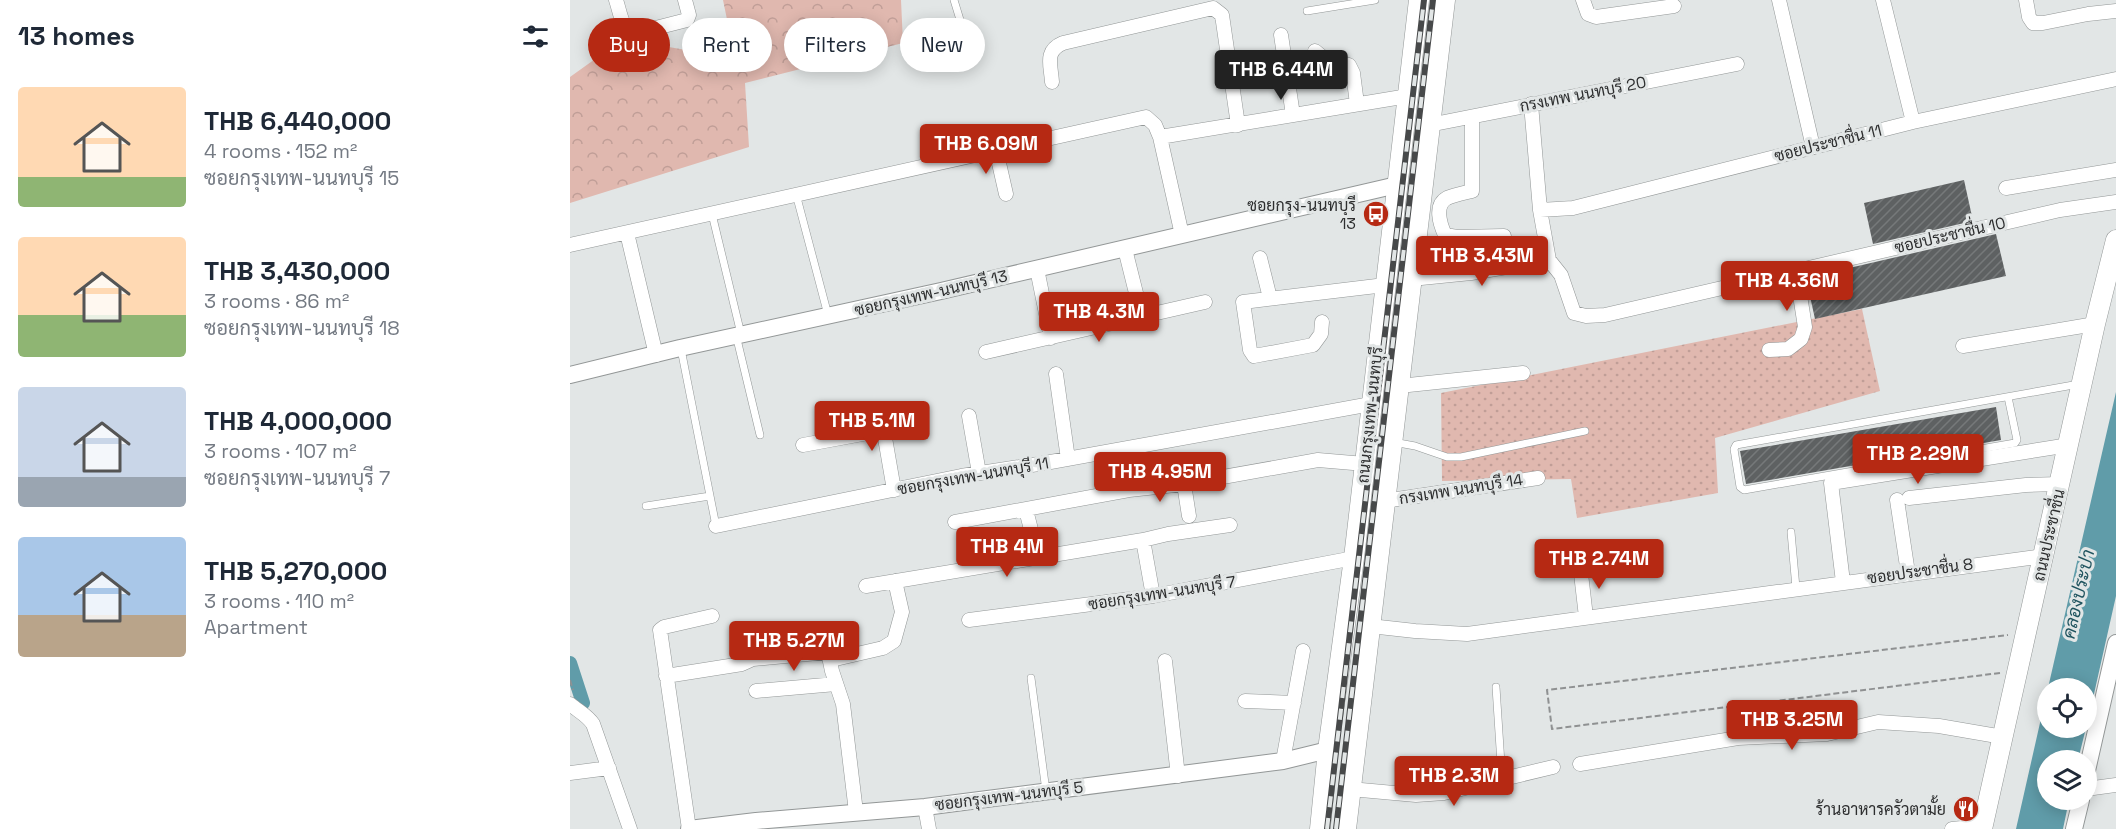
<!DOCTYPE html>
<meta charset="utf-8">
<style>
body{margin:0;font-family:"Space Grotesk",Sarabun,sans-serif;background:#f2f2f3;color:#1f2937;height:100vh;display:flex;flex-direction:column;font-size:22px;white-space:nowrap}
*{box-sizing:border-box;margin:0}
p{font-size:20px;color:#747a83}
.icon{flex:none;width:33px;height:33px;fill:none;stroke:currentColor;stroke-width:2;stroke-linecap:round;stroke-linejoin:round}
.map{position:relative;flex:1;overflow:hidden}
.panel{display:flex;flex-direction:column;background:#fff;width:570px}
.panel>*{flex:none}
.banner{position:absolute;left:18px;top:18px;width:570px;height:54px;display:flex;gap:12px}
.tools{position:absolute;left:1467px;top:678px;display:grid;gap:12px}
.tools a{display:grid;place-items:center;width:60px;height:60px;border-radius:50%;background:#fff;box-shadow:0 3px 15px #0003;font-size:30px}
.price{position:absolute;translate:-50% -51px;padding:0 14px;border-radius:6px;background:#b62913;color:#fff;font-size:20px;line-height:39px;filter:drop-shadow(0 2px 3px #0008)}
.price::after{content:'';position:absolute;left:50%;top:36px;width:18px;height:14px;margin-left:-9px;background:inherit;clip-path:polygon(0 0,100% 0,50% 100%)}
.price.current{background:#222;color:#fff}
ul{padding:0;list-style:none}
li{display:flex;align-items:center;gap:18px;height:150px;padding:0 18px}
li span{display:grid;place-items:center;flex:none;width:168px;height:120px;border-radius:6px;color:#555}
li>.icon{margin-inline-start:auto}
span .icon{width:72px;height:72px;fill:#fffc;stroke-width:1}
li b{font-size:26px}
h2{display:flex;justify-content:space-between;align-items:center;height:72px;padding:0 18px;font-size:26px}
.tag{padding:0 21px;border-radius:27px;background:#fff;box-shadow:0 3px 15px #0003;font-size:21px;line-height:54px}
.tag.current{background:#b62913;color:#fff}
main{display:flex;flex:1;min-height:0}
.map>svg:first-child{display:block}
.grass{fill:url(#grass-dots)}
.forest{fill:url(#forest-crowns)}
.water{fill:#609ca9}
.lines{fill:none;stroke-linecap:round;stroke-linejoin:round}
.canal{stroke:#609ca9;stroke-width:14}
.building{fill:url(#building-hatch)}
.service-casing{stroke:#939797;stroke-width:8}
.minor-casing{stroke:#939797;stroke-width:15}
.tertiary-casing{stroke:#939797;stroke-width:18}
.secondary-casing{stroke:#939797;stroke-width:21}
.path{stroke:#8f9192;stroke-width:2;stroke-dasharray:6 3;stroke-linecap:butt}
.service{stroke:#fff;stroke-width:7}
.minor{stroke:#fff;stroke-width:14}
.tertiary{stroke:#fff;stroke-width:16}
.secondary{stroke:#fff;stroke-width:20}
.rail-casing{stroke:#47494a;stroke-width:6}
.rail{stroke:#e2e6e6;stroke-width:4;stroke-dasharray:11;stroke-linecap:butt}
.labels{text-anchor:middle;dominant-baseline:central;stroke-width:6;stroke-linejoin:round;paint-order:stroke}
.street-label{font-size:16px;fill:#2d2e2f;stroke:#e2e6e6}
.poi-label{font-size:16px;fill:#2d2e2f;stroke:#e2e6e6;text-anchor:end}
.water-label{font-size:18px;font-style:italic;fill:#1f535e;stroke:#e2e6e6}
</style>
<main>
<section class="panel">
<h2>13 homes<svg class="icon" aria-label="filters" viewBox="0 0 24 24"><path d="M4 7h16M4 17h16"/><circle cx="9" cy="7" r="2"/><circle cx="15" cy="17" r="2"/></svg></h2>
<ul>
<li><span style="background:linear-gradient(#ffd9b3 75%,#8fb573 0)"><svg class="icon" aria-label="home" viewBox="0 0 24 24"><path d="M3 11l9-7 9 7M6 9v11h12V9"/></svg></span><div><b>THB 6,440,000</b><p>4 rooms · 152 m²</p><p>ซอยกรุงเทพ-นนทบุรี 15</p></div></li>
<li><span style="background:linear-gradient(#ffd9b3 65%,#8fb573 0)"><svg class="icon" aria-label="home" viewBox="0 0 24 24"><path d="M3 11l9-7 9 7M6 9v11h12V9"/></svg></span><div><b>THB 3,430,000</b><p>3 rooms · 86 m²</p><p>ซอยกรุงเทพ-นนทบุรี 18</p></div></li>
<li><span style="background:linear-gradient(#c9d6e8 75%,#9aa5b1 0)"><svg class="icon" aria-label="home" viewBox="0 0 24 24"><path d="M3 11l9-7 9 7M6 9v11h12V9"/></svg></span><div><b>THB 4,000,000</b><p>3 rooms · 107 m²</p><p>ซอยกรุงเทพ-นนทบุรี 7</p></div></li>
<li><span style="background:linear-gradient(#a9c7e8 65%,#b9a48a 0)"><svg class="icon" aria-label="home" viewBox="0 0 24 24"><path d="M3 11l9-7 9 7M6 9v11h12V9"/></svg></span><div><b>THB 5,270,000</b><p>3 rooms · 110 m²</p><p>Apartment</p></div></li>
</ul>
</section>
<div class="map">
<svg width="1546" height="829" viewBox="0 0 1546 829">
<defs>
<pattern id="grass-dots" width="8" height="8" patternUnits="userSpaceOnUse" patternTransform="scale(1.5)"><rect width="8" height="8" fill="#e0b8af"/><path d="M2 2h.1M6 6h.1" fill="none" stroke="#c09e97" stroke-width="1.8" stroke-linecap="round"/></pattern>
<pattern id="forest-crowns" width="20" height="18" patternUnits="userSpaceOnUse" patternTransform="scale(1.5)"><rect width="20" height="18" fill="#e0b8af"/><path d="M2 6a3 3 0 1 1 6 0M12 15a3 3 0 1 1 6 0" fill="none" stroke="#c09e97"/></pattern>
<pattern id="building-hatch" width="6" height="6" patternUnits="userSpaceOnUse" patternTransform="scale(1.5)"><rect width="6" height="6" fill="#5e6162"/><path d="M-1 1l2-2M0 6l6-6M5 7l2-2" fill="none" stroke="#76797a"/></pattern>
</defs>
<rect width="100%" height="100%" fill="#e2e6e6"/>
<path class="grass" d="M1292,309L1310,391L1145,438L1148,493L1007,518L1001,479L872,481L871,393Z"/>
<path class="forest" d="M153,0H331L333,43L175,83L179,147L0,203V77L53,39L116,50L160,34Z"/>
<path class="water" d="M1546,392V596L1517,725L1516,688H1478Z
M1477,692L1478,728H1516L1508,760H1478V800H1499L1493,829H1446Z"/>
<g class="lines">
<path class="canal" d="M0,663L13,703"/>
</g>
<path class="building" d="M1394,180L1403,221L1303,244L1294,203Z
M1426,234L1436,276L1245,319L1236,278Z
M1426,407L1431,440L1176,484L1170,451Z"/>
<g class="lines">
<g class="service-casing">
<path id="service" d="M384,0L391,23
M737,11L805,0
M226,194L258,315
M142,214L171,334
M166,335L190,435
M111,349L146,526
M1438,397L1447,440L1445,443L1174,490L1170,487L1164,449L1166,445L1509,384
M823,442L845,446L877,457H891L1015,431
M76,506L140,496
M1221,532L1226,588
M461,678L476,791
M926,687L932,779"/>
</g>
<g class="minor-casing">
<path id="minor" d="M46,0C50,11 52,33 66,33L117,20L119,15L115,0
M1013,0L1018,14L1026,17L1104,6
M1209,0L1243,147
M1313,0L1343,122
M1456,0L1459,17L1463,23H1473L1518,14L1546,11
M711,35L723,115
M745,51L756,60L779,65L783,73L787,104
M482,82C481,65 474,51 493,43L643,8L652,15L668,125
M961,104L970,210L979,260L991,275L1004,313L1016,316L1035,315L1490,210L1546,202
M902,117V191C894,193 884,195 877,198C864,205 870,224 875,235L887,237L934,236
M859,125L1167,64
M590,137L838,96
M426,150L436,194
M1436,188L1546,170
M970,210L1003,208L1343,122L1546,79
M57,233L86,355
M0,245L576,117L585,125L590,137L612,235
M555,249L572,317
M690,258L700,298
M467,269L481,338
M841,279L901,273L979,260
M752,322L751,334L743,345L684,356L680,350L673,302L815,285
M1393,346L1525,324
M1199,350L1218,349L1231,339L1235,327L1226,270
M416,352L635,302
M486,374L498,459
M829,386L953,373
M310,409L324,490
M399,416L409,473
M233,445L314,430
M614,484L619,516
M1339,498L1456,485L1490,484
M1327,500L1338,573
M814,501L968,478
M456,510L465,545
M385,522L559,490L614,484L748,460L795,464
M146,526L391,476L475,463L801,404
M573,540L583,596
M1010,565L1016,617
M1273,582L1261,483L1499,445
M296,586L573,540L598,534L660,525
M399,620L583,596L784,558
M800,626L845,631L897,634L1474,556
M261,660L313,648L324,641L332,612L325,581
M595,661L608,776
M96,676L172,664L183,659L258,652L262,671L273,704L286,812
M186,691L266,684
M675,701L724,703
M0,704C8,711 17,715 23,724L60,829
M713,761L733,651
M1010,764L1168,738L1257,734L1308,722L1369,726L1433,737
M0,773L39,768
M780,789L846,795L874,793L983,767
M1516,789L1546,785
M355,807L359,829
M119,829L90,630L94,627L142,616
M1382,829L1412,826"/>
</g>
<g class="tertiary-casing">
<path id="tertiary" d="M0,375L110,348L371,291L827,185
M1516,775L1546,643
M119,829L186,821L355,807L713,761L758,750
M1504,829L1511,800"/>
</g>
<g class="secondary-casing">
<path id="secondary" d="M750,829L758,750L784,558L849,0
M776,829L875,0
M1412,829L1525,324L1546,240"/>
</g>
<path class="path" d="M1430,673L982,729L977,690L1438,635
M0,680L3,690"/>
<use href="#service" class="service"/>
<use href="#minor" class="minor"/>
<use href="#tertiary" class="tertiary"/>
<use href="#secondary" class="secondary"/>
<g class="rail-casing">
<path id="rail" d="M757,829L854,0
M766,829L863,0"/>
</g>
<use href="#rail" class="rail"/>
</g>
<defs>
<g id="bus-disc" transform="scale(1.35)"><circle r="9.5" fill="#b62913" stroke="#e2e6e6"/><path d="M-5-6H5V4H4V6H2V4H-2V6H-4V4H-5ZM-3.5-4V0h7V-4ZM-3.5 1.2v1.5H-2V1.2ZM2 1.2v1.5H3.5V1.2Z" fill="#fff"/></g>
<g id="restaurant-disc" transform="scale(1.35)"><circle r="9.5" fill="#b62913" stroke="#e2e6e6"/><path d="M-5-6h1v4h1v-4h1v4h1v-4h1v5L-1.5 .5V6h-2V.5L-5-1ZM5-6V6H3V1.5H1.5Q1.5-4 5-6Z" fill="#fff"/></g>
</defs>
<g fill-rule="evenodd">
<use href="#bus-disc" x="806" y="214"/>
<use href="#restaurant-disc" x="1396" y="809"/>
</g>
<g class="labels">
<g class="street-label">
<text transform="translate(1013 94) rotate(-11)">กรงเทพ นนทบุรี 20</text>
<text transform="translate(1258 143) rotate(-14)">ซอยประชาชื่น 11</text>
<text transform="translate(1380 235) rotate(-13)">ซอยประชาชื่น 10</text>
<text transform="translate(361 293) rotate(-13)">ซอยกรุงเทพ-นนทบุรี 13</text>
<text transform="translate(800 415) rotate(-84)">ถนนกรุงเทพ-นนทบุรี</text>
<text transform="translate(403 476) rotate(-10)">ซอยกรุงเทพ-นนทบุรี 11</text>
<text transform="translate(891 489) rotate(-9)">กรงเทพ นนทบุรี 14</text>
<text transform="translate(1479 535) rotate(-77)">ถนนประชาชื่น</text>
<text transform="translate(1350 571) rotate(-8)">ซอยประชาชื่น 8</text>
<text transform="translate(592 593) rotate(-9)">ซอยกรุงเทพ-นนทบุรี 7</text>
<text transform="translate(439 796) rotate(-7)">ซอยกรุงเทพ-นนทบุรี 5</text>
</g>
<g class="poi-label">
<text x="786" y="205">ซอยกรุง-นนทบุรี<tspan x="786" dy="18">13</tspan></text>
<text x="1376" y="809">ร้านอาหารครัวตามั้ย</text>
</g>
<g class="water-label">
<text transform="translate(1508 594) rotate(-77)">คลองประปา</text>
</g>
</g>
</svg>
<div class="tools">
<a><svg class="icon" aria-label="locate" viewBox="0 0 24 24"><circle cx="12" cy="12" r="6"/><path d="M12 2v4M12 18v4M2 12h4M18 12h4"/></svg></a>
<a><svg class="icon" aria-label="layers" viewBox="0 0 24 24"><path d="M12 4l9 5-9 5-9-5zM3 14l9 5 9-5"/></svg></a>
</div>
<b class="price current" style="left:711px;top:101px">THB 6.44M</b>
<b class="price" style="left:416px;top:175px">THB 6.09M</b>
<b class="price" style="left:912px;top:287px">THB 3.43M</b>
<b class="price" style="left:1217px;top:312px">THB 4.36M</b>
<b class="price" style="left:529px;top:343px">THB 4.3M</b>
<b class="price" style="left:302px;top:452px">THB 5.1M</b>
<b class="price" style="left:1348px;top:485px">THB 2.29M</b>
<b class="price" style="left:590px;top:503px">THB 4.95M</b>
<b class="price" style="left:437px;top:578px">THB 4M</b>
<b class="price" style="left:1029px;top:590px">THB 2.74M</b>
<b class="price" style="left:224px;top:672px">THB 5.27M</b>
<b class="price" style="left:1222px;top:751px">THB 3.25M</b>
<b class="price" style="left:884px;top:807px">THB 2.3M</b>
<div class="banner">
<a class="tag current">Buy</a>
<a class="tag">Rent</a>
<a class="tag">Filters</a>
<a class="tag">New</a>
</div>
</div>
</main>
